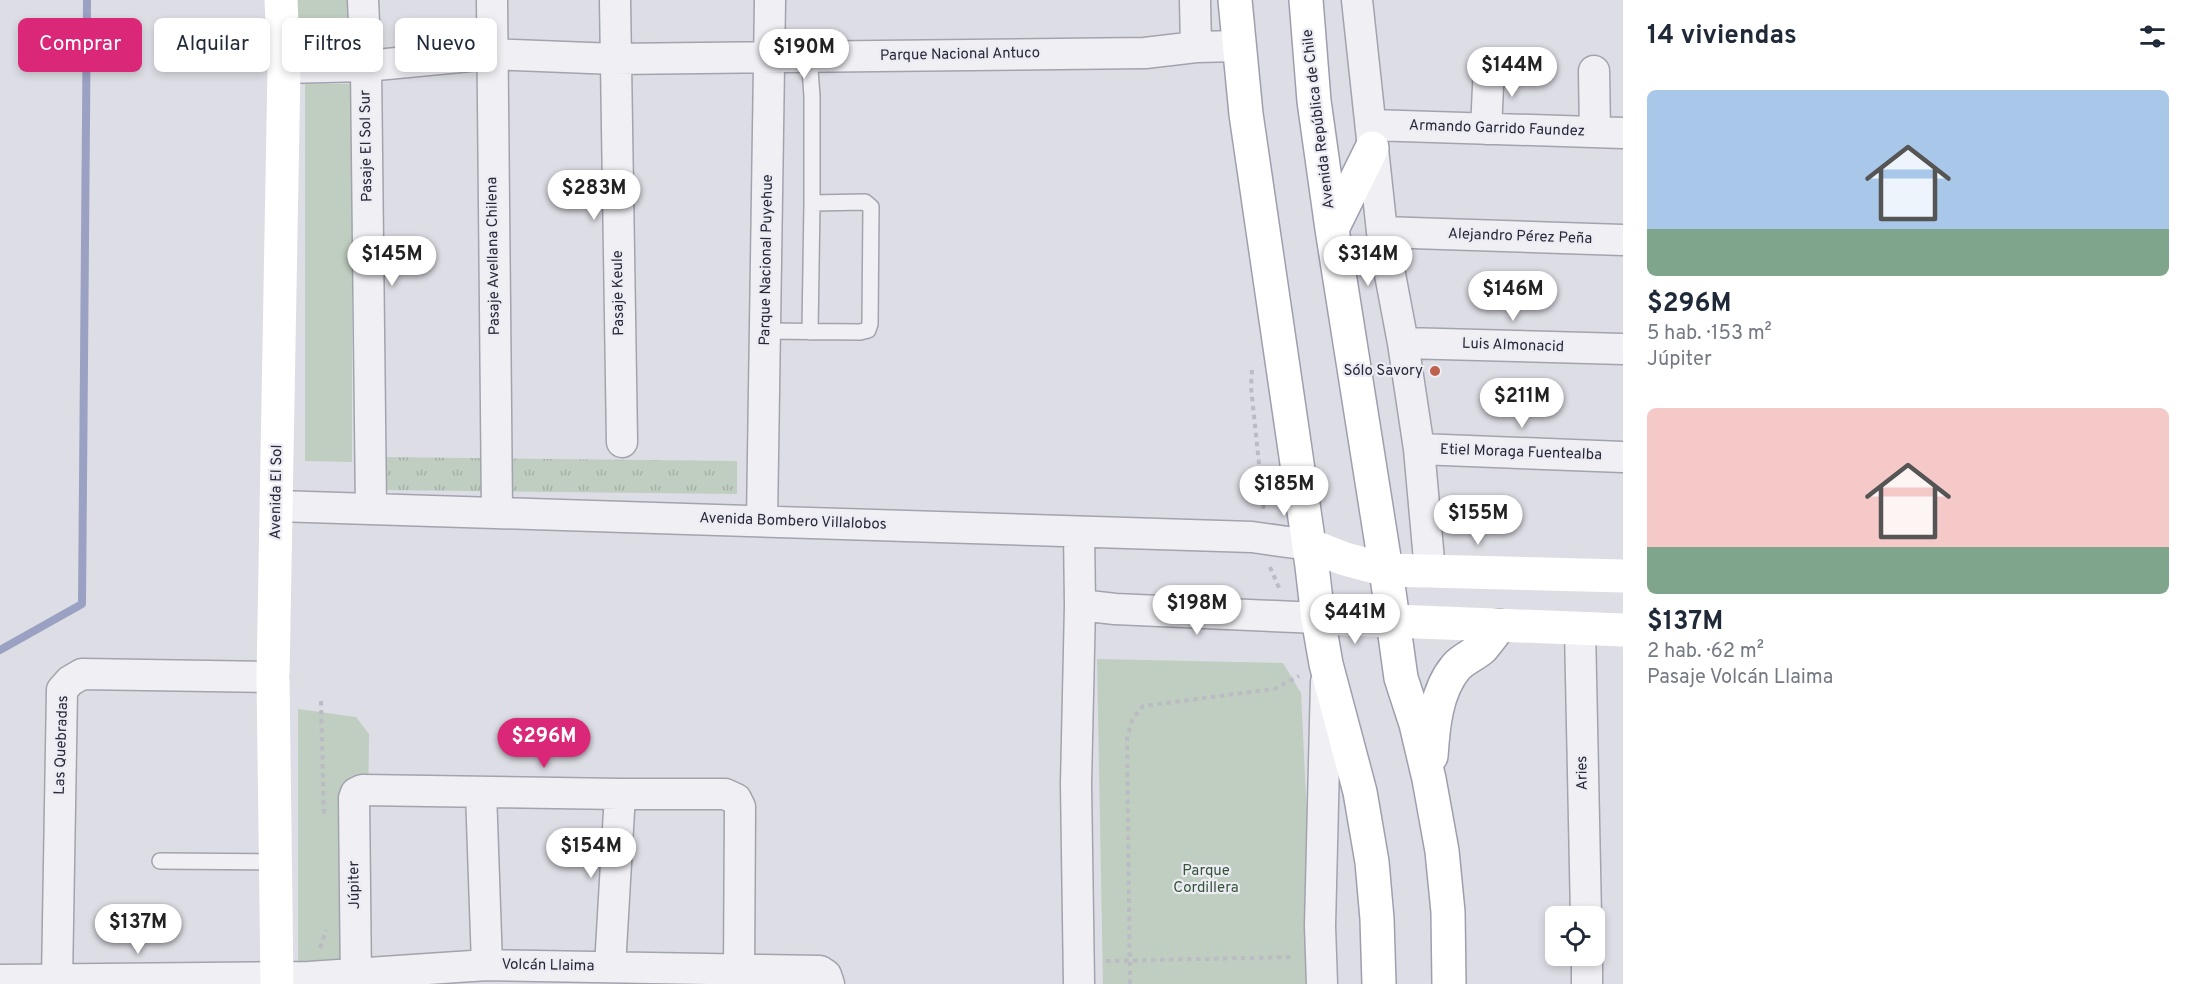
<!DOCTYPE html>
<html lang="es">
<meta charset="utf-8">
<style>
body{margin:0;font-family:Overpass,sans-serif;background:#f2f2f3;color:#1f2937;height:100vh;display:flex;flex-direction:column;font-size:22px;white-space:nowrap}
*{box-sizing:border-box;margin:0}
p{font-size:20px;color:#747a83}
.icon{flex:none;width:33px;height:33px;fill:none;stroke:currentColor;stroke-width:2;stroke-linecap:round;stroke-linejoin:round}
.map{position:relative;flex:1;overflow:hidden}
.drawer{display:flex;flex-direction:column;background:#fff;width:570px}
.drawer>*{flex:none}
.guide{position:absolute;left:18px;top:18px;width:570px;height:54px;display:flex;gap:12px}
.buttons{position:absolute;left:1545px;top:906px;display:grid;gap:12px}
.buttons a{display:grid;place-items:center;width:60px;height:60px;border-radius:9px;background:#fff;box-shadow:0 3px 9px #0003;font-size:30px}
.price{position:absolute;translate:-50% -51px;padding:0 14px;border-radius:21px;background:#fff;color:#222;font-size:20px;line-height:39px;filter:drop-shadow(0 2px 3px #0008)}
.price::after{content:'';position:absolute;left:50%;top:36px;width:18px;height:14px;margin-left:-9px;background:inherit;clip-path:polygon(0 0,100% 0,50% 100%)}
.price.on{background:#db2777;color:#fff}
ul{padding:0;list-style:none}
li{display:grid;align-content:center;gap:12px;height:318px;padding:0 24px}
li span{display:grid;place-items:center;height:186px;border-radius:9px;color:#555}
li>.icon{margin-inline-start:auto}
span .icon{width:108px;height:108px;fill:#fffc;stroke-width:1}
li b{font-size:26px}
h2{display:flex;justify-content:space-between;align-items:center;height:72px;padding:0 24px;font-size:26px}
.chip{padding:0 21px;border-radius:9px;background:#fff;box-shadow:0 3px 9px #0003;font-size:21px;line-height:54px}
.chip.on{background:#db2777;color:#fff}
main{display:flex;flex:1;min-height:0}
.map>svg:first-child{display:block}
.grass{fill:url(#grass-tufts)}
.park{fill:#bfcec0}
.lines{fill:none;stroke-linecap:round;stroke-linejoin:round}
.stream{stroke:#9ba1c2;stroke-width:8}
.lane-casing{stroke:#a3a3ae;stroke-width:18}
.street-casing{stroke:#a3a3ae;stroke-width:33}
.primary-casing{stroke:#9d9faf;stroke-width:36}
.path{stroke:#bbbbc4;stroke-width:4;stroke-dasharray:4.5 4.5;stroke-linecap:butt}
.lane{stroke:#efeff4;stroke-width:15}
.street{stroke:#efeff4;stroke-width:30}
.secondary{stroke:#fff;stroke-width:33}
.primary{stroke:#fff;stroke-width:33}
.poi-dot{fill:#be624d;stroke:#ececf3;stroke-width:2}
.labels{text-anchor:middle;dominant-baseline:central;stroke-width:4.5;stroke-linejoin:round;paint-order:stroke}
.street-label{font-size:15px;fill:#28283a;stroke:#ececf3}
.poi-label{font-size:15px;fill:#28283a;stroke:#ececf3;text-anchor:end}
.park-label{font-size:15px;fill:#37543b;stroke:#ececf3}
</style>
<main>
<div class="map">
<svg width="1623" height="984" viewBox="0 0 1623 984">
<defs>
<pattern id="grass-tufts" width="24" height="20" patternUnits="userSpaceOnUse" patternTransform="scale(1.5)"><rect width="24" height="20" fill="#bfcec0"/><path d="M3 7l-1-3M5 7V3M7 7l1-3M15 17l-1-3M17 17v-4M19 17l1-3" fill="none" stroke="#a4b1a6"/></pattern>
</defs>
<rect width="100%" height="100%" fill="#dddde5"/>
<path class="grass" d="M384,457L737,461V494L383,490Z"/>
<path class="park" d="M293,0H348L354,50L297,46Z
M305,84H352V462L305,461Z
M1097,659L1283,663L1301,693L1315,984H1103Z
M298,709L356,717L369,734L366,984H298Z"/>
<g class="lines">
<path class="stream" d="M0,650L82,604L87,0"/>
<g class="lane-casing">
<path id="lane" d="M765,331L860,332L868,330L870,324L871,207L865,202L812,203V96L809,56
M810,332L812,203
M160,861L276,862"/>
</g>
<g class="street-casing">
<path id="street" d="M363,0L366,66L371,509
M492,0L497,511
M615,0L622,442
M1195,0L1196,47
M1357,0L1382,232L1403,343L1419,449L1430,571
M284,68L366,66L491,54L615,59L1145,53L1196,47L1240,46
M1594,71L1595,132
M1371,125L1623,133
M1486,129L1489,66
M1382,232L1623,240
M1403,343L1623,349
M1419,449L1623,457
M277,506L1252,537L1309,545
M762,521L770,0
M1079,532L1080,605L1076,784L1079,984
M1080,605L1115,609L1318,618
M1580,629L1586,916
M481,792L487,965
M1587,956V984
M610,967L620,794
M0,980L309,977L487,965L820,971L826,975L829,984
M57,980L62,690L70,681L82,674L273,677
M356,984L354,798L356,793L362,790L620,794H725L736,799L740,807L739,970
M1322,984L1320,926L1326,682"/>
</g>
<g class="primary-casing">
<path id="primary" d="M1235,0L1246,114L1312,566L1318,618L1326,664L1360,792L1372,862L1377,919L1379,984
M1306,0L1314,101L1332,229L1386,570L1401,678L1416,724L1429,779L1442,851L1448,912L1449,984
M1332,229L1372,148
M1431,756C1433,726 1436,691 1456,667C1463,659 1474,655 1482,648C1488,641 1494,633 1499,626"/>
</g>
<path class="path" d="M1252,370L1251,387L1264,512
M1270,567L1280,590
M321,701L324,817
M320,948L326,930
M1106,961L1293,957
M1130,984L1127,738L1132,720L1143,706L1274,689L1299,676"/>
<use href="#lane" class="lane"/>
<use href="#street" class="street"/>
<path class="secondary" d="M1309,545L1345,559L1386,570L1623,576
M1318,618L1623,630
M277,984L273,677L284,68L281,0"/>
<use href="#primary" class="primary"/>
</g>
<circle class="poi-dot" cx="1435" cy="371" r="6"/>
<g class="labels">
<g class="street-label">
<text transform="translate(960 55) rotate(-1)">Parque Nacional Antuco</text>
<text transform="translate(1319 119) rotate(-97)">Avenida República de Chile</text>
<text transform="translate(1497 129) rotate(2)">Armando Garrido Faundez</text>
<text transform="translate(367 146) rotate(-91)">Pasaje El Sol Sur</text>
<text transform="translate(1520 237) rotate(2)">Alejandro Pérez Peña</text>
<text transform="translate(494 256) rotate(-91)">Pasaje Avellana Chilena</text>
<text transform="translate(767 260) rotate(-89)">Parque Nacional Puyehue</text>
<text transform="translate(619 293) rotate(-91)">Pasaje Keule</text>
<text transform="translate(1513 346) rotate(2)">Luis Almonacid</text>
<text transform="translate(1521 453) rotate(2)">Etiel Moraga Fuentealba</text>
<text transform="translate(277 492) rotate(-89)">Avenida El Sol</text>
<text transform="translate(793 522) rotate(2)">Avenida Bombero Villalobos</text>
<text transform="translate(62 745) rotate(-88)">Las Quebradas</text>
<text transform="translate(1583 773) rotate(-91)">Aries</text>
<text transform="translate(355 885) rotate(-91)">Júpiter</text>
<text transform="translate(548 966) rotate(1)">Volcán Llaima</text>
</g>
<g class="poi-label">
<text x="1423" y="371">Sólo Savory</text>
</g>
<g class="park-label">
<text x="1206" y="871">Parque<tspan x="1206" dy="17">Cordillera</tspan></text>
</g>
</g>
</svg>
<div class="buttons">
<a><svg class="icon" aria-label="locate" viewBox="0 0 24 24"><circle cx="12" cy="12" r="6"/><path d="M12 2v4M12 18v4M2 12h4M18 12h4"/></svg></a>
</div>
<b class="price" style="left:804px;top:80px">$190M</b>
<b class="price" style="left:1512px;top:98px">$144M</b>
<b class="price" style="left:594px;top:221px">$283M</b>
<b class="price" style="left:392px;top:287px">$145M</b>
<b class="price" style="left:1368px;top:287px">$314M</b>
<b class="price" style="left:1513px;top:322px">$146M</b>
<b class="price" style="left:1522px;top:429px">$211M</b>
<b class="price" style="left:1284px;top:517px">$185M</b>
<b class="price" style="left:1478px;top:546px">$155M</b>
<b class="price" style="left:1197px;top:636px">$198M</b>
<b class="price" style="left:1355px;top:645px">$441M</b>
<b class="price on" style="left:544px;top:769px">$296M</b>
<b class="price" style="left:591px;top:879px">$154M</b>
<b class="price" style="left:138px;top:955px">$137M</b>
<div class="guide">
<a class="chip on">Comprar</a>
<a class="chip">Alquilar</a>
<a class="chip">Filtros</a>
<a class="chip">Nuevo</a>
</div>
</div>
<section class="drawer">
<h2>14 viviendas<svg class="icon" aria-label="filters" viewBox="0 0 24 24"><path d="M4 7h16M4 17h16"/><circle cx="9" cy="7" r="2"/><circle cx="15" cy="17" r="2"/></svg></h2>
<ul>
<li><span style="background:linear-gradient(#a9c7e8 75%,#7fa58c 0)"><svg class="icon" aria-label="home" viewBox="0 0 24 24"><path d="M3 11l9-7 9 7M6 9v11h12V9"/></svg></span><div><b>$296M</b><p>5 hab. · 153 m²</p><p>Júpiter</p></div></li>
<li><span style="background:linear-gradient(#f6c9c9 75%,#7fa58c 0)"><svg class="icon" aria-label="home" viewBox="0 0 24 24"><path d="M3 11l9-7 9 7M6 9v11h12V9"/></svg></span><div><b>$137M</b><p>2 hab. · 62 m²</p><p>Pasaje Volcán Llaima</p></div></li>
</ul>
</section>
</main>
